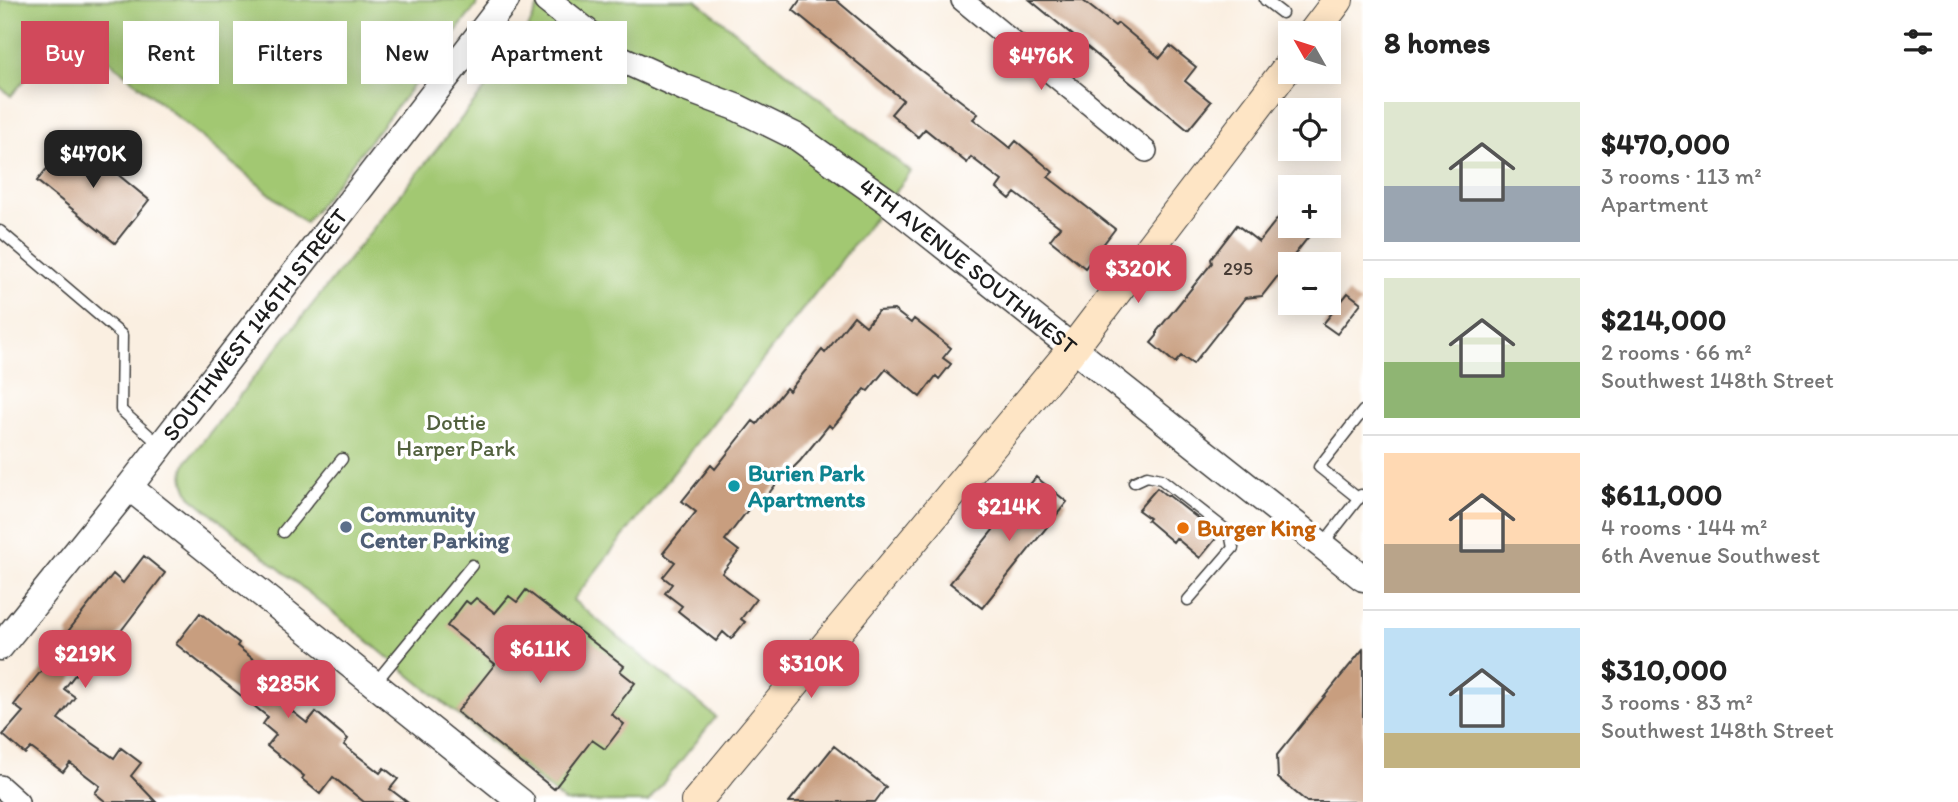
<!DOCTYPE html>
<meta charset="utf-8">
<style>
body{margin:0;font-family:Itim,sans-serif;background:#f2f2f2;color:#222;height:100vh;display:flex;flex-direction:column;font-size:26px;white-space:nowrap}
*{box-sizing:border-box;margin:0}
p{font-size:23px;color:#767676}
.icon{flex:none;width:38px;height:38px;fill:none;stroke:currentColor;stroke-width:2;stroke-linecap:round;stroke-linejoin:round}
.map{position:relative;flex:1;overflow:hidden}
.sheet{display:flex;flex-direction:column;background:#fff;width:595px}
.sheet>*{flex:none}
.guide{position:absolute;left:21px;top:21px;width:665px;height:63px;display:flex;gap:14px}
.needle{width:46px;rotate:309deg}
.fabs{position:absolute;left:1278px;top:21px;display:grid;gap:14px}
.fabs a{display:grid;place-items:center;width:63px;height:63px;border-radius:0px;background:#fff;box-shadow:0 4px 18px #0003;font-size:35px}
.price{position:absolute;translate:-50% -60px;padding:0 16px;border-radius:14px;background:#d1495b;color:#fff;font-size:23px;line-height:46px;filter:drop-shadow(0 2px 4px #0008)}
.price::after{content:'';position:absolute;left:50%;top:42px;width:21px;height:16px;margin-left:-10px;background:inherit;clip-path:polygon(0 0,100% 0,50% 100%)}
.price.on{background:#222;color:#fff}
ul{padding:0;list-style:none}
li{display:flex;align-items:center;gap:21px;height:175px;padding:0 21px}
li+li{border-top:2px solid #e0e0e0}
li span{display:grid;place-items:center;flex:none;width:196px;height:140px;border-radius:0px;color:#555}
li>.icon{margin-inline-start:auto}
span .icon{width:84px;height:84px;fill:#fffc;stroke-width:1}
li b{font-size:30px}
h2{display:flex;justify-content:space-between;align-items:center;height:84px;padding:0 21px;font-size:30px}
.pill{padding:0 24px;border-radius:0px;background:#fff;box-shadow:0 4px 18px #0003;font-size:24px;line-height:63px}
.pill.on{background:#d1495b;color:#fff}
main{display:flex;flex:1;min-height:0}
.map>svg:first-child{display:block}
.green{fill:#a2c872;stroke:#5f7247;stroke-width:2}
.building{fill:#c89e7f}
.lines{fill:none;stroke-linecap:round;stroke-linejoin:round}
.service-casing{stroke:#3d3c3a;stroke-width:13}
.minor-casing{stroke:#3d3c3a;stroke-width:24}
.tertiary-casing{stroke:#3d3c3a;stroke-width:29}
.secondary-casing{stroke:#3d3c3a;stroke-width:32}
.service{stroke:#fff;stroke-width:10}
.minor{stroke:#fff;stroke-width:21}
.tertiary{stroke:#fff;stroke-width:26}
.secondary{stroke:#fee5c5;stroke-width:30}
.culture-dot{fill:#0f9aa8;stroke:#fff;stroke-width:2.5}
.service-dot{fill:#5c6f8a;stroke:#fff;stroke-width:2.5}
.food-dot{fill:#e8710a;stroke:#fff;stroke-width:2.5}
.labels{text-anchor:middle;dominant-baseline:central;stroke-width:7;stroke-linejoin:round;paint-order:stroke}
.number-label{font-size:19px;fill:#473c35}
.street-label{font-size:23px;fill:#1c1c1c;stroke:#fff}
.park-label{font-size:23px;fill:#52613e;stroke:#fff}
.culture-label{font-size:23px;font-weight:bold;fill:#0d838f;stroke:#fff;text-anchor:start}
.service-label{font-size:23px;font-weight:bold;fill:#4e5e75;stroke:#fff;text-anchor:start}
.food-label{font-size:23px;font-weight:bold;fill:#c56008;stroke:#fff;text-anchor:start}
</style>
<main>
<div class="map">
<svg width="1363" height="802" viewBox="0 0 1363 802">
<rect width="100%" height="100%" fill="#fff"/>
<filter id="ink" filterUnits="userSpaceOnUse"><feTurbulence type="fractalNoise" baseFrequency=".0143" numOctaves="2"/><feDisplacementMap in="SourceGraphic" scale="14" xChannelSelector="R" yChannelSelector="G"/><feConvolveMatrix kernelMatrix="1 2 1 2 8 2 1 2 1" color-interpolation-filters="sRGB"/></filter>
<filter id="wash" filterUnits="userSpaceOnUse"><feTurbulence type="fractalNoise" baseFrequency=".00686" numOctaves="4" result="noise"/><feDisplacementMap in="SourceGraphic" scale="28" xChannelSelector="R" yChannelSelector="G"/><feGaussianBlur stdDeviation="1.57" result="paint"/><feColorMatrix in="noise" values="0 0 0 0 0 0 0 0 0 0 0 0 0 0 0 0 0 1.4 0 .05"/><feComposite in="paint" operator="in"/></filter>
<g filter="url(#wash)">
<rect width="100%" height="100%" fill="#faefe1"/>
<path class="green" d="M0,0H477L476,6L305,223L69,27L11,96L0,87Z
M541,0H696L911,172L573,600L716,717L648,802H565L190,496C184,483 180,475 187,461L521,44Z"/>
<g id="blocks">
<path class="building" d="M800,0H836L911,63L978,114L973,119L1010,148L1016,141L1053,172L1048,177L1115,229L1085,268L1050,240L1060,227L1015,193L1010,199L997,188L1002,181L971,157L967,163L925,129L918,137L891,114L903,100L793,10Z
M1030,0H1082L1115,26L1118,23L1160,58L1170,46L1196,67L1185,81L1211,102L1188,130Z
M72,137L149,200L115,243L37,181Z
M1290,203V226H1317L1262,296L1245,298L1193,364L1181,356L1175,363L1151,343L1157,336V331L1212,263L1211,259L1237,225L1259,242Z
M1348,293L1361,303L1337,334L1323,324Z
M894,310L911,323L914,319L951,348L943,358L951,364L939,379L936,376L920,397L886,369L868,391L865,389L832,428L829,425L800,461L789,472L787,470L759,506L754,502L725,540L739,551L722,573L756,599L741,619L745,622L731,639L723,632L716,641L678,611L682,606L665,593L672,584L663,577L675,562L663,553L696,512L682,501L711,465L715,469L753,421L757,424L786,388L789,391L822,350L825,353L854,316L866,326L878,311Z
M1036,477L1067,502L982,608L950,583Z
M1157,488L1167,496L1168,495L1219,535L1200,558L1176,538L1173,542L1147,520L1149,518L1138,510Z
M144,556L165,573L108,648L119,657L109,669L91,654L64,689L75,697L58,719L114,758L121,748L141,763L131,776L156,802H106L95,793L100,786L70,763L63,772L31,748L25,754L3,735L23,712L14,705L69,636L66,634L113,574L123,583Z
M526,590L624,666L620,671L635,683L611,714L624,724L605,749L592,740L554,789L457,712L495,664L447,626L466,601L470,604L476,598L495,613L509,596L517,602Z
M200,613L239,643L237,646L259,664L253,671L277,690L273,696L307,723L316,712L348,739L344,745L380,773L384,768L398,779L390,789L407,802H364L333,777L320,794L302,779L304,776L267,746L276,735L263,724L268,717L176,644Z
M1363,649V802H1307L1278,778L1277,755Z
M834,746L886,787L875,802H789Z"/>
</g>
</g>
<g filter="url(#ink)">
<use href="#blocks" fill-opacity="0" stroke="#3d3c3a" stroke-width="2"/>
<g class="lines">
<g class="service-casing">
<path id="service" d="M1265,0L1282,13
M0,231L122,335L121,410L161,446
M1134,482L1147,476L1161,479L1230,533L1233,548L1188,600
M1359,499L1319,467L1363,411
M283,532L342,459
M1322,545L1361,495
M375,683L472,565"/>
</g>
<g class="minor-casing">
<path id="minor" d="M962,0L1146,151
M0,786L18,802"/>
</g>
<g class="tertiary-casing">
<g id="tertiary">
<path id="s1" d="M547,0L621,59L685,88L738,108L797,137L886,200L1363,578"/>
<path d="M129,487L521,802"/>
<path id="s2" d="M0,647L129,487L506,0"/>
</g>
</g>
<g class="secondary-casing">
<path id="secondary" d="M1313,33L1338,0
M696,802L1074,347L1290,64"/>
</g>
<use href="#service" class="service"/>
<use href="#minor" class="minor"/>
<use href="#tertiary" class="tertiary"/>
<use href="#secondary" class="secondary"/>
</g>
</g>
<circle class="culture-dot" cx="734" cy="486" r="7"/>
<circle class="service-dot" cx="346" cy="527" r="7"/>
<circle class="food-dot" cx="1183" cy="528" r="7"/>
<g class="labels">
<g class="number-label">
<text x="1238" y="268">295</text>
</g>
<g class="street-label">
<text stroke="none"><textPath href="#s1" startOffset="502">4TH AVENUE SOUTHWEST</textPath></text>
<text stroke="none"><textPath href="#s2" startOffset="411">SOUTHWEST 146TH STREET</textPath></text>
</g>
<g class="park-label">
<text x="456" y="422">Dottie<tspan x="456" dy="26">Harper Park</tspan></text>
</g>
<g class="culture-label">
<text x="748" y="473">Burien Park<tspan x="748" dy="26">Apartments</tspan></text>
</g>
<g class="service-label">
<text x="360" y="514">Community<tspan x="360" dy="26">Center Parking</tspan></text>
</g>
<g class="food-label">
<text x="1197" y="528">Burger King</text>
</g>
</g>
</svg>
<div class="fabs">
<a><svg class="needle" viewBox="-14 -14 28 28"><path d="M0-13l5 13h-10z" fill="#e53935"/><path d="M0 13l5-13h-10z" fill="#767676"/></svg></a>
<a><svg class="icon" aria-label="locate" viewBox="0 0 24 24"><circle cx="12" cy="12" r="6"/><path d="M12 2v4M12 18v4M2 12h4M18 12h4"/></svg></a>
<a>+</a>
<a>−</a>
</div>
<b class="price" style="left:1041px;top:92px">$476K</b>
<b class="price on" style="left:93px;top:190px">$470K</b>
<b class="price" style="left:1138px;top:305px">$320K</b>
<b class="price" style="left:1009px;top:543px">$214K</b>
<b class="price" style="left:540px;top:685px">$611K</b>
<b class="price" style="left:85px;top:690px">$219K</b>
<b class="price" style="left:811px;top:700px">$310K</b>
<b class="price" style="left:288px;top:720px">$285K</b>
<div class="guide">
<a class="pill on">Buy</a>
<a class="pill">Rent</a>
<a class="pill">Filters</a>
<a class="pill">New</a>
<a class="pill">Apartment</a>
</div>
</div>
<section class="sheet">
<h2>8 homes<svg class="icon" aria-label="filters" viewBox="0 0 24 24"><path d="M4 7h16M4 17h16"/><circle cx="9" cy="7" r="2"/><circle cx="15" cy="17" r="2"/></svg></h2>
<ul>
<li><span style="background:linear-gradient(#dfe7d0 60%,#9aa5b1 0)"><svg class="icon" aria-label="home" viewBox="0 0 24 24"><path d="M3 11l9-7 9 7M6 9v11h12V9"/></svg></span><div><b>$470,000</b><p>3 rooms · 113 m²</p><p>Apartment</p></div></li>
<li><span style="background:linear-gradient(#dfe7d0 60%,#8fb573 0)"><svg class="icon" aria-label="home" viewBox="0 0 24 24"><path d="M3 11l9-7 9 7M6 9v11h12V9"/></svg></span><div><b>$214,000</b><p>2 rooms · 66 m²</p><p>Southwest 148th Street</p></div></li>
<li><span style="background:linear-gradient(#ffd9b3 65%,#b9a48a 0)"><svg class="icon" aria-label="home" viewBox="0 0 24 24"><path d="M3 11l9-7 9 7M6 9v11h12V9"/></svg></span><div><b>$611,000</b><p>4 rooms · 144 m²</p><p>6th Avenue Southwest</p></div></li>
<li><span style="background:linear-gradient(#bfe0f5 75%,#c2b280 0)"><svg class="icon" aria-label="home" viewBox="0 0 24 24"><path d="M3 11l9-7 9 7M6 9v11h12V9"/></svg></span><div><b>$310,000</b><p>3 rooms · 83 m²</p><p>Southwest 148th Street</p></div></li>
</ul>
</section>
</main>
